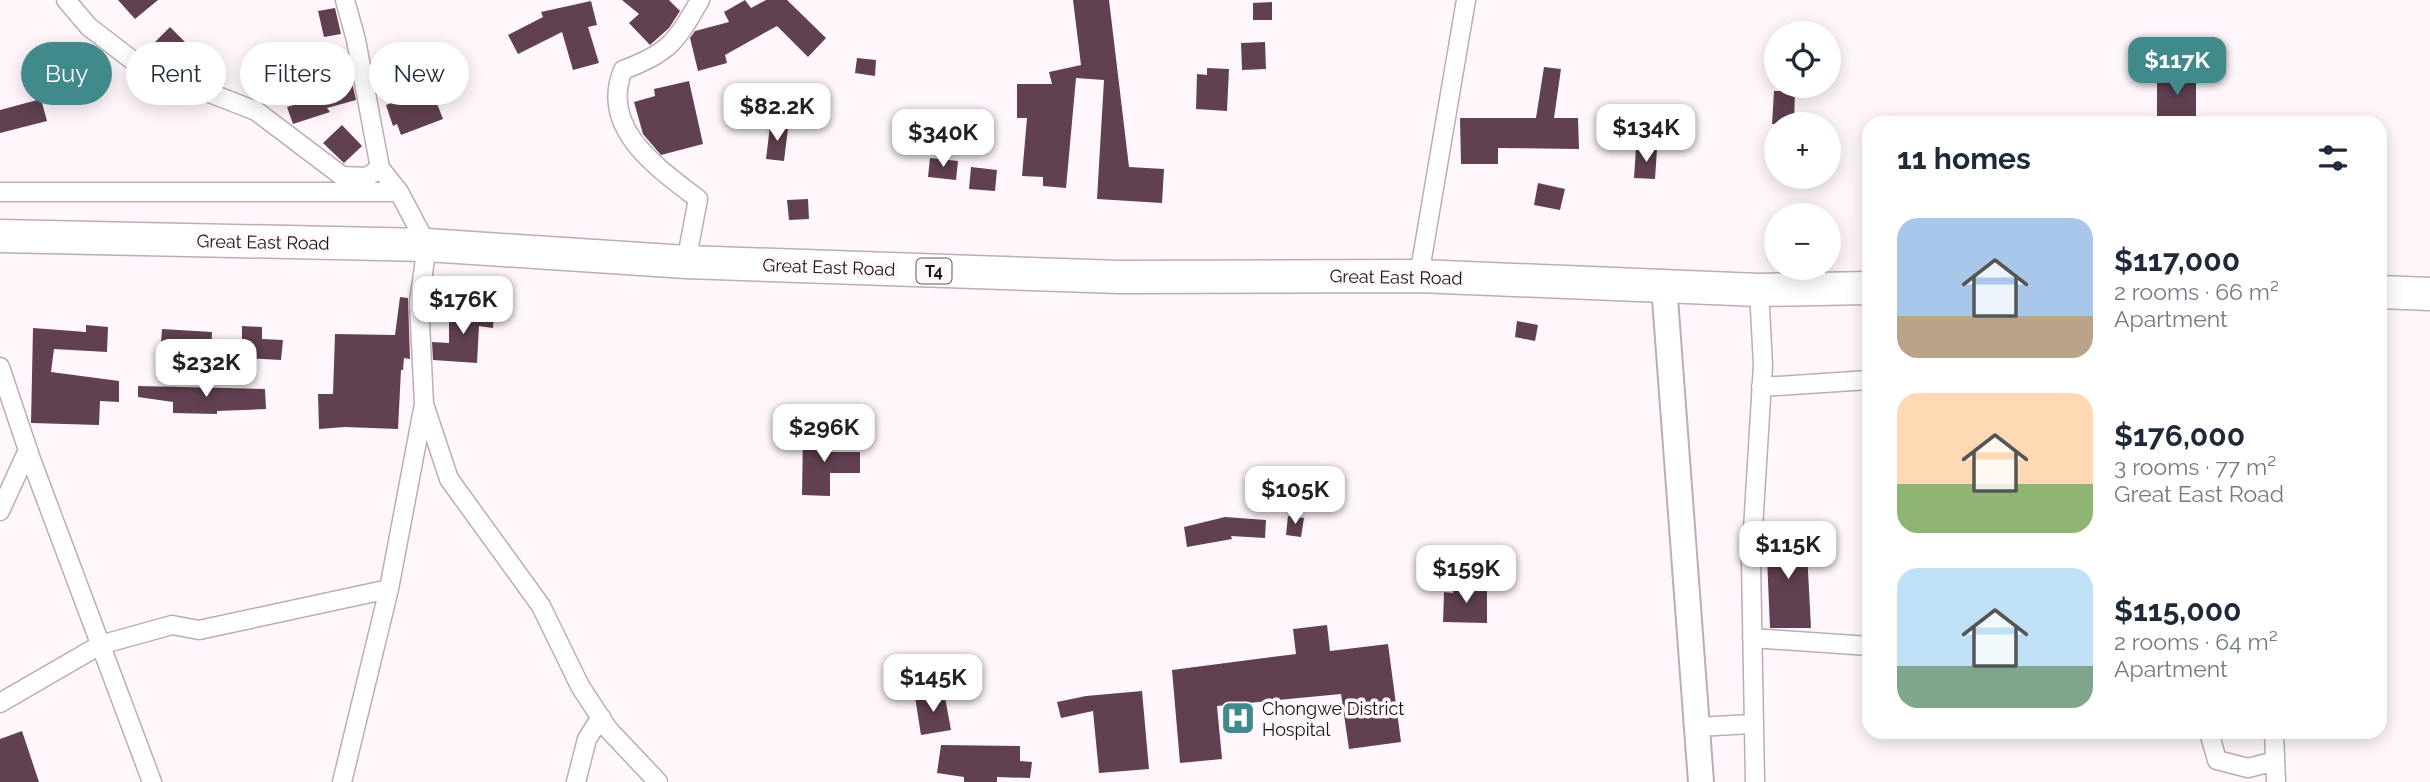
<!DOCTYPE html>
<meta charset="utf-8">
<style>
body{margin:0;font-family:Raleway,sans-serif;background:#f6f6f7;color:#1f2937;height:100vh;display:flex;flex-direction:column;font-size:26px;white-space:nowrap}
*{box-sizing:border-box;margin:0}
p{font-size:23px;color:#747a83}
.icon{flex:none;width:38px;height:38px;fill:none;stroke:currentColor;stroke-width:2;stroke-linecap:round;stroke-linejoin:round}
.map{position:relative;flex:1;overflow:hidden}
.drawer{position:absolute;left:1862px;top:116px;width:525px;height:623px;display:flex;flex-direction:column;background:#fff;border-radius:21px;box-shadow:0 4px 18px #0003}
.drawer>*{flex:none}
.hud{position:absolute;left:21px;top:42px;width:665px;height:63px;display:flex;gap:14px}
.controls{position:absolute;left:1764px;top:21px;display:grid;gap:14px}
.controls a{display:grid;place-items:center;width:77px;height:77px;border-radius:50%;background:#fff;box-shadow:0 4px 18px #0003;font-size:35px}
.price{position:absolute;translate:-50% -60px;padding:0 16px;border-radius:14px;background:#fff;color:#222;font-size:23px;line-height:46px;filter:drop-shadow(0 2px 4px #0008)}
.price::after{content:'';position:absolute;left:50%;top:42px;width:21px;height:16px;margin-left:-10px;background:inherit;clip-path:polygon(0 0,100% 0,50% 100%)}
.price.active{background:#418a8b;color:#fff}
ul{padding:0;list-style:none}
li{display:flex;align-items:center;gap:21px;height:175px;padding:0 35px}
li span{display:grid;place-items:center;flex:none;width:196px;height:140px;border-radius:21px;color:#555}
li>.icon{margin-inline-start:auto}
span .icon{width:84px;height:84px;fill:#fffc;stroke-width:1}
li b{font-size:30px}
h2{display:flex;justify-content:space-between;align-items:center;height:84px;padding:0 35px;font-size:30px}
.pill{padding:0 24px;border-radius:32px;background:#fff;box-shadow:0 4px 18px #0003;font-size:24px;line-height:63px}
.pill.active{background:#418a8b;color:#fff}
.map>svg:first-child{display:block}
.building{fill:#604051}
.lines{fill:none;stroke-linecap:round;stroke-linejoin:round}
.street-casing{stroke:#beabb4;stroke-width:21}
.secondary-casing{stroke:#beabb4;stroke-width:28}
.highway-casing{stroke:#beabb4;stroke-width:35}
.street{stroke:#fff;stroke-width:18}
.secondary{stroke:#fff;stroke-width:24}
.highway{stroke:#fff;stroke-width:32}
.labels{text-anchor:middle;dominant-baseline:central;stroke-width:7;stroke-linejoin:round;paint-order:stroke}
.shield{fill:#fff7fb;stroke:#5e575b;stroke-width:2}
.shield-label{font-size:16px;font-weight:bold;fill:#191216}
.street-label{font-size:18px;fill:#191216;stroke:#fff7fb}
.poi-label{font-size:18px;fill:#191216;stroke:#fff7fb;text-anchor:start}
</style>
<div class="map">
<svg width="2430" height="782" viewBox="0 0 2430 782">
<rect width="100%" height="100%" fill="#fff7fb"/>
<path class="building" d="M118,0H158L135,19Z
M622,0H669L680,11L669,28L650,45L629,23L639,14Z
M745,0L751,8L766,0H787L826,38L808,57L777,26L725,55L727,63L698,71L690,38L695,31L729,22L724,12Z
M1073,0H1109L1129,167L1164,169L1162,203L1097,199L1104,80L1076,78L1066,188L1043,186V177L1022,176L1027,118H1017V84H1052L1049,72L1081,65Z
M591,1L597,25L588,27L599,63L573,70L562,32L518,54L508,35L543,17L541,12Z
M1272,2V20H1253V3Z
M335,8L341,34L324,37L318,11Z
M170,27L192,49V55L178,69L152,45Z
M1265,42L1266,69L1242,70L1241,43Z
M857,58L876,60L875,76L855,73Z
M348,64L356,100L327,108L330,112L293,124L287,107L317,98L324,105L312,79Z
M1544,67L1561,69L1554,118H1578L1579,149L1498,148V164H1461L1460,118H1536Z
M1207,68L1229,69L1227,111L1196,109L1197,74L1207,75Z
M2157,73H2196V122H2157Z
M689,81L703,144L661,155L643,134L634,102L655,96L654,89Z
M422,91L427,104L436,101L443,119L401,135L397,124L393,126L386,105Z
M1774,91H1795L1794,124H1772Z
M41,99L47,121L0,133V110Z
M342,125L362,146L344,163L323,143Z
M770,126L788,128L784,161L766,159Z
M1636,148L1657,149L1655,179L1634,178Z
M930,158L958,161L956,180L928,177Z
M971,167L997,170L995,191L969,189Z
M1538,183L1565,189L1560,210L1534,205Z
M808,199L809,219L789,220L787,200Z
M400,297L408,298L410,359L404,358L403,370H401L398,429L345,427L319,429L318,394H333L335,334L395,335Z
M455,308L494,311L493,328L479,326L477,363L433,360L432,342L449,343V313H455Z
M1517,321L1538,325L1535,341L1515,337Z
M86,325L108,327L107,352L54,349L51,372L119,381V402L100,401L99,425L31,423L33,328L86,332Z
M242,326L262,327V339L283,340L281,360L242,358Z
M162,329L212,332L211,357L160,356Z
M138,386L265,389L266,409L217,411V414L173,413V402L138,397Z
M803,434H829V452H860V473H830V496L802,495Z
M1288,516L1304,518L1301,537L1286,535Z
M1225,517L1266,520L1265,538L1231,536L1232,539L1187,547L1184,527Z
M1806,533L1811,628H1770L1766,534Z
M1453,585L1487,586V623L1443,622L1444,592L1453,593Z
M1327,625L1330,651L1388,644L1401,742L1349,749L1341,694L1217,706L1222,759L1180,763L1172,670L1296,654L1293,629Z
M1142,691L1149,769L1099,773L1093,711L1061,718L1057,702L1086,696Z
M944,692L951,730L921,735L915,697Z
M22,731L39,782H0V739Z
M941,745L1020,746V761L1032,762L1030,778L997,777V782H964V777L937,773Z"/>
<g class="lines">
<g class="street-casing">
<path id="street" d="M66,0L89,27L140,66L256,111L342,176L367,177L380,168
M345,0L356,40L380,168L399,192L427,245L419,302L424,404L449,479L541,606L580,686L608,729L658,782
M0,192H399
M686,262L698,199C658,168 599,129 623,70C669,53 676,42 700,0
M1419,276L1466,0
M0,367L32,462L152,782
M1761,387L1869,380
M0,511L28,450
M1752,638L1869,646
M0,703L100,645L172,625L199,630L389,589
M1697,727L1752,724
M2209,732L2217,760L2248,768L2275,761
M2274,732L2276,782
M342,782L389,589L424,404
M576,782L587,739L601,717
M1755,782L1751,562L1763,365L1759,290"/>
</g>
<g class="secondary-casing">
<path id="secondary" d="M1664,285L1701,782"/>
</g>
<g class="highway-casing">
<path id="highway" d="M0,236L427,245L686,262L1120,277L1419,276L1759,290L1869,288
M2380,292L2430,294"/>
</g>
<use href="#street" class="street"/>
<use href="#secondary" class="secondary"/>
<use href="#highway" class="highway"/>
</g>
<defs>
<g id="hospital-square" transform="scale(1.75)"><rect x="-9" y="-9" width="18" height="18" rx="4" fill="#418a8b" stroke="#fff7fb"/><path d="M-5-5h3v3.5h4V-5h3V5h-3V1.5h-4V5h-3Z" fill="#fff"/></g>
</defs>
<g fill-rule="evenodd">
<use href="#hospital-square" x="1238" y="718"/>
</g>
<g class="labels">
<rect class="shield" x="916.5" y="258.5" width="35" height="25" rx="5"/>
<g class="shield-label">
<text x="934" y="271">T4</text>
</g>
<g class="street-label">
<text transform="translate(263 242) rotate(1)">Great East Road</text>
<text transform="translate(829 267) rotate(2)">Great East Road</text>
<text transform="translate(1396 277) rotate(1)">Great East Road</text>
</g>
<g class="poi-label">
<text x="1262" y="708">Chongwe District<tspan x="1262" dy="21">Hospital</tspan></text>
</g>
</g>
</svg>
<div class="controls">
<a><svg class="icon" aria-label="locate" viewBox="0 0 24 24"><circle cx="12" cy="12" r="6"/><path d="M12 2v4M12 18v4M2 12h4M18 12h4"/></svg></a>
<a>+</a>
<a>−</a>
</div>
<b class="price active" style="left:2177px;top:97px">$117K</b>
<b class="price" style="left:777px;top:143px">$82.2K</b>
<b class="price" style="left:1646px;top:164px">$134K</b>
<b class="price" style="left:943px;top:169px">$340K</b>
<b class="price" style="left:463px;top:336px">$176K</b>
<b class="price" style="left:206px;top:399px">$232K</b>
<b class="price" style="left:824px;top:464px">$296K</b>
<b class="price" style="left:1295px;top:526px">$105K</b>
<b class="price" style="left:1788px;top:581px">$115K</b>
<b class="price" style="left:1466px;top:605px">$159K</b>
<b class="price" style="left:933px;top:714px">$145K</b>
<div class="hud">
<a class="pill active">Buy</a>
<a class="pill">Rent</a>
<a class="pill">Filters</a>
<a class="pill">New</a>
</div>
<section class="drawer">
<h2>11 homes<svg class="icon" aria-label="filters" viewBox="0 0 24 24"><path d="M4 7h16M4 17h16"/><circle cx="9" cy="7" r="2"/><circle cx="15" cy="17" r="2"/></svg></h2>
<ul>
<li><span style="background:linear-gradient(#a9c7e8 70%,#b9a48a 0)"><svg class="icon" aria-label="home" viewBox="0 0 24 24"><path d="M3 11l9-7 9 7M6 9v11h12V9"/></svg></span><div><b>$117,000</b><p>2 rooms · 66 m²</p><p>Apartment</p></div></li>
<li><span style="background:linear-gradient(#ffd9b3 65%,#8fb573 0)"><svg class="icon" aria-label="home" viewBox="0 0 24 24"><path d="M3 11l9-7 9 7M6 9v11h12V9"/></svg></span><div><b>$176,000</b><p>3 rooms · 77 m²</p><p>Great East Road</p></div></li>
<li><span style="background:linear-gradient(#bfe0f5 70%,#7fa58c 0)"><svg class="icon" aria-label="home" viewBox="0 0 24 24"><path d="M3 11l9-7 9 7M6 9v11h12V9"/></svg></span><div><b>$115,000</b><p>2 rooms · 64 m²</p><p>Apartment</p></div></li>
</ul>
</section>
</div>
